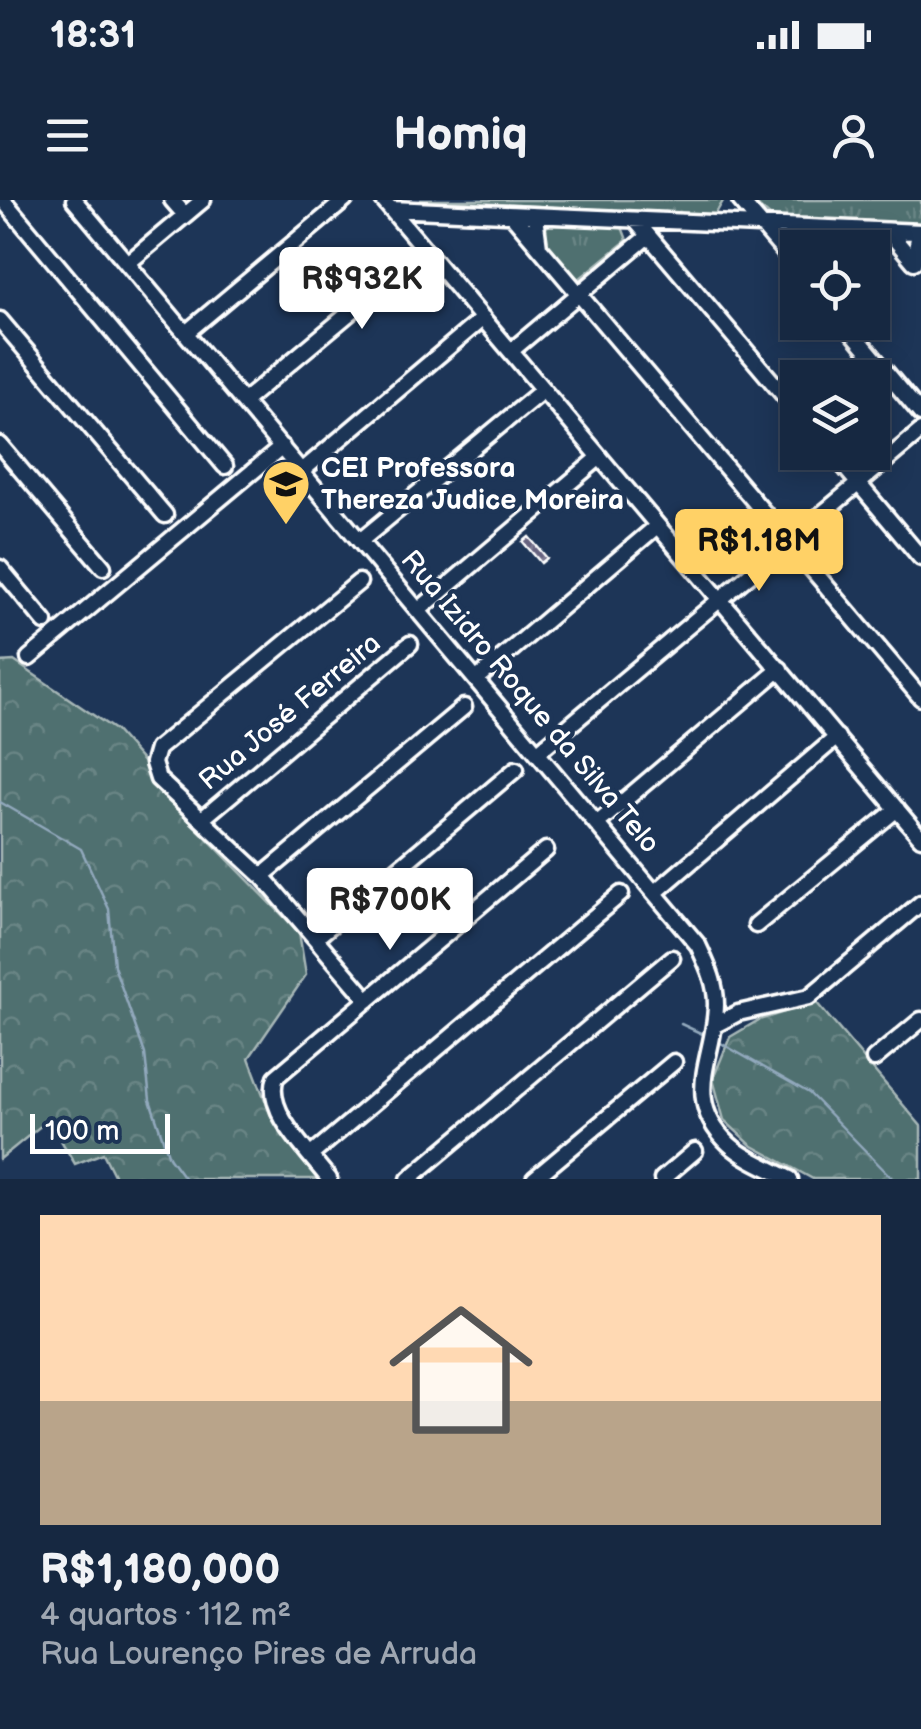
<!DOCTYPE html>
<html lang="pt">
<meta charset="utf-8">
<style>
body{margin:0;font-family:"Balsamiq Sans",sans-serif;background:#1f3048;color:#f1f3f6;height:100vh;display:flex;flex-direction:column;font-size:38px;white-space:nowrap}
*{box-sizing:border-box;margin:0}
p{font-size:32px;color:#9ea6b1}
.icon{flex:none;width:55px;height:55px;fill:none;stroke:currentColor;stroke-width:2;stroke-linecap:round;stroke-linejoin:round}
.map{position:relative;height:979px;overflow:hidden}
.drawer{display:flex;flex-direction:column;background:#162841;flex:1}
.drawer>*{flex:none}
.tools{position:absolute;left:780px;top:30px;display:grid;gap:20px}
.tools a{display:grid;place-items:center;width:110px;height:110px;border-radius:0px;background:#162841;box-shadow:0 5px 25px #0003,0 0 0 2px #35445a;font-size:50px}
.scale{position:absolute;left:30px;bottom:25px;width:140px;box-sizing:border-box;padding-left:10px;border:5px solid #fff;border-top:0;font-size:28px;line-height:35px;white-space:nowrap;color:#fff;-webkit-text-stroke:8px #1d3557;paint-order:stroke}
.price{position:absolute;translate:-50% -85px;padding:0 22px;border-radius:10px;background:#fff;color:#222;font-size:32px;line-height:65px;filter:drop-shadow(0 2px 5px #0008)}
.price::after{content:'';position:absolute;left:50%;top:60px;width:30px;height:22px;margin-left:-15px;background:inherit;clip-path:polygon(0 0,100% 0,50% 100%)}
.price.on{background:#ffd166;color:#111}
ul{padding:0;list-style:none}
li{display:grid;align-content:center;gap:20px;height:530px;padding:0 40px}
li+li{border-top:2px solid #35445a}
li span{display:grid;place-items:center;height:310px;border-radius:0px;color:#555}
li>.icon{margin-inline-start:auto}
span .icon{width:180px;height:180px;fill:#fffc;stroke-width:1}
li b{font-size:42px}
.status{display:flex;justify-content:space-between;align-items:center;height:70px;padding:0 50px;background:#162841;direction:ltr}
.status svg{height:28px;fill:currentColor}
header{display:flex;justify-content:space-between;align-items:center;height:130px;padding:0 40px;background:#162841;font-size:45px;font-weight:600}
.map>svg:first-child{display:block}
.grass{fill:url(#grass-tufts);stroke:#a7b7b7;stroke-width:2.5}
.forest{fill:url(#forest-crowns);stroke:#a7b7b7;stroke-width:2.5}
.lines{fill:none;stroke-linecap:round;stroke-linejoin:round}
.stream{stroke:#92a9bd;stroke-width:2.5}
.building{fill:url(#building-cross-hatch);stroke:#fff;stroke-width:2.5}
.minor-casing{stroke:#fff;stroke-width:21}
.minor{stroke:#1d3557;stroke-width:14}
.labels{text-anchor:middle;dominant-baseline:central;stroke-width:9;stroke-linejoin:round;paint-order:stroke}
.poi-label{font-size:28px;font-weight:bold;fill:#fff;stroke:#1d3557;text-anchor:start}
.street-label{font-size:28px;fill:#fff;stroke:#1d3557}
</style>
<div class="status"><b>18:31</b><svg viewBox="0 0 49 12"><path d="M0 12V9h3v3zM5 12V6h3v6zM10 12V3h3v9zM15 12V0h3v12zM26 1h20v11H26zM47 4h2v5h-2z"/></svg></div>
<header><svg class="icon" aria-label="menu" viewBox="0 0 24 24"><path d="M4 6h16M4 12h16M4 18h16"/></svg>Homiq<svg class="icon" aria-label="person" viewBox="0 0 24 24"><circle cx="12" cy="8" r="4"/><path d="M4 21q1-7 8-7t8 7"/></svg></header>
<div class="map">
<svg width="921" height="979" viewBox="0 0 921 979">
<defs>
<pattern id="grass-tufts" width="24" height="20" patternUnits="userSpaceOnUse" patternTransform="scale(2.5)"><rect width="24" height="20" fill="#4f6f6f"/><path d="M3 7l-1-3M5 7V3M7 7l1-3M15 17l-1-3M17 17v-4M19 17l1-3" fill="none" stroke="#698585"/></pattern>
<pattern id="forest-crowns" width="20" height="18" patternUnits="userSpaceOnUse" patternTransform="scale(2.5)"><rect width="20" height="18" fill="#4f6f6f"/><path d="M2 6a3 3 0 1 1 6 0M12 15a3 3 0 1 1 6 0" fill="none" stroke="#698585"/></pattern>
<pattern id="building-cross-hatch" width="8" height="8" patternUnits="userSpaceOnUse" patternTransform="scale(2.5)"><rect width="8" height="8" fill="#66627f"/><path d="M0 0l8 8M0 8l8-8" fill="none" stroke="#7d7a92"/></pattern>
</defs>
<rect width="100%" height="100%" fill="#1d3557"/>
<filter id="ink" filterUnits="userSpaceOnUse"><feTurbulence type="fractalNoise" baseFrequency=".01" numOctaves="2"/><feDisplacementMap in="SourceGraphic" scale="20" xChannelSelector="R" yChannelSelector="G"/><feConvolveMatrix kernelMatrix="1 2 1 2 8 2 1 2 1" color-interpolation-filters="sRGB"/></filter>
<g filter="url(#ink)">
<path class="grass" d="M420,0H722L723,1L715,15Z
M751,0H921V24L771,17Z
M549,25L622,27L627,40L579,79C563,72 544,48 542,31Z"/>
<path class="forest" d="M14,461L115,530L144,563L151,581L299,732L306,775L249,858L273,921L318,979H116L103,953L75,964L59,937L43,924L0,959V462Z
M816,802L921,926V979H813L751,945L724,920L713,879L730,837L759,820Z"/>
<g class="lines">
<path class="stream" d="M0,602L81,649L109,709L114,766L145,854L150,900L169,957L185,979
M681,824L707,836
M719,842L809,893L893,979"/>
</g>
<path class="building" d="M529,337L547,358L541,363L523,342Z"/>
<g class="lines">
<g class="minor-casing">
<path id="minor" d="M3,0L225,266
M74,0L698,745C707,765 716,782 716,804C716,856 680,898 729,944C745,959 771,969 790,979
M172,0L185,15
M383,0L921,638
M740,0L798,68
M391,9L921,32
M512,15L539,47L535,17
M636,21L798,212
M888,31L914,62L919,32
M539,47L921,498
M128,63L203,0
M0,120L165,315
M844,122L921,214
M187,132L345,0
M511,151L648,36
M244,201L425,50
M0,245L103,367
M832,252L921,358
M302,271L483,118
M360,341L543,190
M0,368L45,422
M359,382L157,549L153,563L158,579L262,676L368,800
M419,410L600,257
M29,458L282,247
M477,479L657,326
M538,552L921,231
M202,619L410,444
M599,622L780,469
M262,676L464,507
M657,691L837,537
M756,725L897,609
M317,737L516,569
M715,825L738,813L809,797L921,703
M874,859L921,820
M311,955L621,694
M329,979C310,953 263,911 276,877L546,650
M409,979L672,758
M534,979L674,862
M662,979L695,951"/>
</g>
<use href="#minor" class="minor"/>
</g>
</g>
<defs>
<g id="school-pin" transform="scale(2.5)"><path d="M0 17L-7.5 6A9.5 9.5 0 1 1 7.5 6Z" fill="#ffd166" stroke="#1d3557"/><path d="M0-5L7-2L0 1L-7-2ZM-4 1L0 2.5L4 1V4Q0 6-4 4Z" fill="#111"/></g>
</defs>
<g fill-rule="evenodd">
<use href="#school-pin" x="286" y="284"/>
</g>
<g class="labels">
<g class="poi-label">
<text x="321" y="268">CEI Professora<tspan x="321" dy="32">Thereza Judice Moreira</tspan></text>
</g>
<g class="street-label">
<text transform="translate(530 502) rotate(50)">Rua Izidro Roque da Silva Telo</text>
<text transform="translate(290 512) rotate(-40)">Rua José Ferreira</text>
</g>
</g>
</svg>
<div class="tools">
<a><svg class="icon" aria-label="locate" viewBox="0 0 24 24"><circle cx="12" cy="12" r="6"/><path d="M12 2v4M12 18v4M2 12h4M18 12h4"/></svg></a>
<a><svg class="icon" aria-label="layers" viewBox="0 0 24 24"><path d="M12 4l9 5-9 5-9-5zM3 14l9 5 9-5"/></svg></a>
</div>
<div class="scale">100 m</div>
<b class="price" style="left:362px;top:132px">R$932K</b>
<b class="price on" style="left:759px;top:394px">R$1.18M</b>
<b class="price" style="left:390px;top:753px">R$700K</b>
</div>
<section class="drawer">
<ul>
<li><span style="background:linear-gradient(#ffd9b3 60%,#b9a48a 0)"><svg class="icon" aria-label="home" viewBox="0 0 24 24"><path d="M3 11l9-7 9 7M6 9v11h12V9"/></svg></span><div><b>R$1,180,000</b><p>4 quartos · 112 m²</p><p>Rua Lourenço Pires de Arruda</p></div></li>
</ul>
</section>
